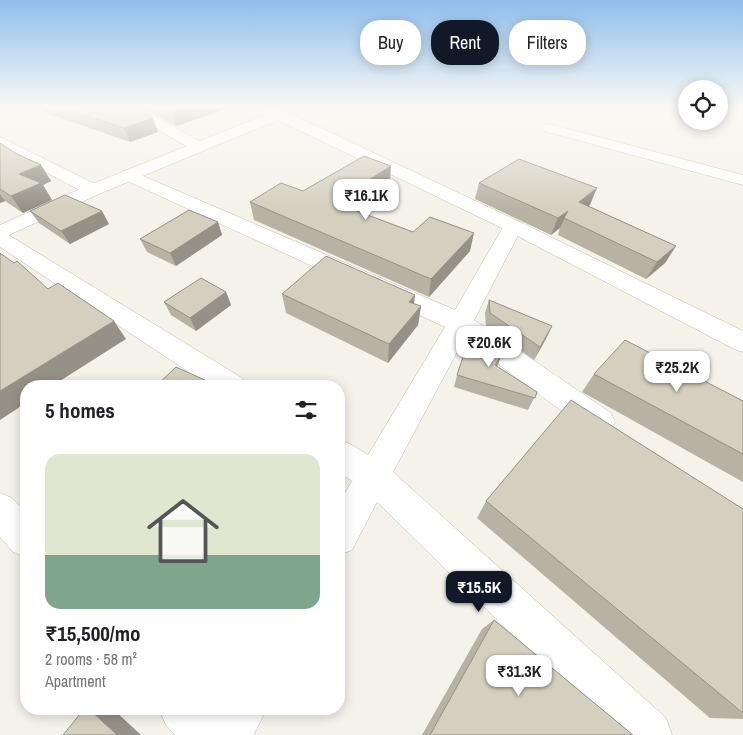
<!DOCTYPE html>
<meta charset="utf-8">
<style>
body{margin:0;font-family:"Archivo Narrow",sans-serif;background:#f2f2f2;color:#202124;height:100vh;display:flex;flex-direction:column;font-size:19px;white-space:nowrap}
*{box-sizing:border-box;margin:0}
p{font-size:16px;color:#757577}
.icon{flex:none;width:28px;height:28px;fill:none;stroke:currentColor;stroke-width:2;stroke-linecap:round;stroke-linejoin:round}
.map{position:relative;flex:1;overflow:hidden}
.details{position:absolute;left:20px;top:380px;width:325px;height:335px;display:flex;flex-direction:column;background:#fff;border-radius:20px;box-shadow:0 2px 12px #0003}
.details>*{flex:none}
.hud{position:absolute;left:360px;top:20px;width:308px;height:45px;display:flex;gap:10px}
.tools{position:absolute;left:678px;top:80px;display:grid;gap:10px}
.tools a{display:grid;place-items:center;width:50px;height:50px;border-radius:50%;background:#fff;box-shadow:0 2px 12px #0003;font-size:25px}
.price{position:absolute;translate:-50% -42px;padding:0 11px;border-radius:10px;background:#fff;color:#222;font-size:16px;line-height:32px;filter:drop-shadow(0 1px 2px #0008)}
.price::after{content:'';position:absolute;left:50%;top:30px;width:15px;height:11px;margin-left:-8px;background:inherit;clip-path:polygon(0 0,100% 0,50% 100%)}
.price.active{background:#111827;color:#fff}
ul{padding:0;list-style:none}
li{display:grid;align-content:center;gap:10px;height:265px;padding:0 25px}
li span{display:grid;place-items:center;height:155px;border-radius:15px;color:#555}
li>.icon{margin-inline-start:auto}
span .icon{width:90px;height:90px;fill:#fffc;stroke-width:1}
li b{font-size:21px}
h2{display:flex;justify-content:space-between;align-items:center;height:60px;padding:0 25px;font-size:21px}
.tag{padding:0 18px;border-radius:20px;background:#fff;box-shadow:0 2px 12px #0003;font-size:18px;line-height:45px}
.tag.active{background:#111827;color:#fff}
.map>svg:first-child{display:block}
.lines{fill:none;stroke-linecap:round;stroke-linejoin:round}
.minor-casing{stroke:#bfbbac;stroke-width:1}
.tertiary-casing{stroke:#bfbbac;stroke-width:1}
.minor{fill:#fff;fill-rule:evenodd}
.tertiary{fill:#fff;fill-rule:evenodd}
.wall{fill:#b7b2a4}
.shaded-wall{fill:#959186}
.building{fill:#d5cfbf;stroke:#959186}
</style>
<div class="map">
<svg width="743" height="735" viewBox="0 0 743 735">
<rect width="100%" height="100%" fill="#f4f2e9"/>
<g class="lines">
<g class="minor-casing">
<path id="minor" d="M118,106H135L205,144L207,147L205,150H193Z
M549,124L743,175V185L544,131L542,128L544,125Z
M0,137L99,186L102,190L99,194L93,195L87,194L0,148Z
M129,170L455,310L506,222L513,220L520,222L523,226L474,320L611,413L615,422L611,431L600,435L589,431L464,339L393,472L666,718L672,735H615L377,502L352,550L339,555V503L352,481L339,472V440L350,444L368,455L445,327L123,179L120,175L123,171Z
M0,232L7,234L242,378L246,386H210L0,247Z
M0,493L12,498L26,513V557L13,552L0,537Z
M159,709H213L216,711L217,709H266L254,735H175L166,725Z"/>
</g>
<g class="tertiary-casing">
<path id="tertiary" d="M254,106H272L285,111L520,222L743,331V352L734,349L506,230L278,120L99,194L0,239V225L87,186L267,114Z"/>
</g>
<use href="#minor" class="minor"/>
<use href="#tertiary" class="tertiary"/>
</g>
<path class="wall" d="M39,106H131L158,132L130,142L43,112Z
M139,106H234L176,126Z
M0,143L15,153L41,165L51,181L43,185L52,200L23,213L5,201L0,203Z
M390,183L351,209L413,232L470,251L429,297L254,220L250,202L303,191Z
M479,183L590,205L588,206L676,246L665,263L646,279L558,235L560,228L551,235L475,199Z
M30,211L109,224L70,244L39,223Z
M218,222L222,235L176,266L147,252L140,239Z
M226,292L231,305L196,331L171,315L164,302Z
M282,294L414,304L421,306L418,325L388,363L286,313Z
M489,300L552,326L534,360L486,326L485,313Z
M497,367L537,392L528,410L454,387L457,375Z
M594,374L743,401V482L582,392Z
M486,501L743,509V719L710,718L477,518Z
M494,620L633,735H422L482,629Z"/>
<path class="shaded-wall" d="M191,106H234L176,126L171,112Z
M153,118L158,132L130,142L124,128Z
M41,165L51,181L43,185L52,200L23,213L11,196L19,174Z
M391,166L390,183L334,220L333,202Z
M597,188L590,205L572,219L579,202Z
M0,194L5,201L0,203Z
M102,211L109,224L70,244L61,231Z
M568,211L560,228L551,235L558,218Z
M218,222L222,235L176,266L170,253Z
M474,233L470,251L429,297L431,279Z
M676,246L665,263L646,279L657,262Z
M226,292L231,305L196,331L190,318Z
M415,295L413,314L409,302Z
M421,306L418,325L388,363L389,344Z
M114,321L126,339L52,386H26V403L0,420V391Z
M552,326L546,339L534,360L540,347Z
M502,354L497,367L495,365Z
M89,709H113L141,735H117Z"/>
<path class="building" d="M56,106H131L153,118L124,128Z
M158,106H191L171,112Z
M0,143L15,153L41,165L19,174L41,183L11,196L0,189Z
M364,156L391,166L333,202L413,232L430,217L474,233L431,279L250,202L281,183L303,191Z
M519,159L597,188L579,202L676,246L657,262L564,218L568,211L558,218L479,183Z
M65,195L102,211L61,231L30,211Z
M189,210L218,222L170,253L140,239Z
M0,253L14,263L17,261L48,289L58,283L114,321L0,391Z
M326,256L415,295L409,302L421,306L389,344L282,294Z
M201,278L226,292L190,318L164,302Z
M489,300L552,326L540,347L490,313Z
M471,333L502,354L495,365L537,392L535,398L457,375Z
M625,340L743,401V454L594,374Z
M176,367L218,386H156Z
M571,400L743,509V713L486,501Z
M494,620L633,735H430Z
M84,709H89L117,735H63Z"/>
<linearGradient id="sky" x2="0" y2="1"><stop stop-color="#8fbdea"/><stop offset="0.51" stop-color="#faf9f5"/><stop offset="1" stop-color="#faf9f5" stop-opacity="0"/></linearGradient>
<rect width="743" height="209" fill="url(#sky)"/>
</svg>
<div class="tools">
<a><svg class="icon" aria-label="locate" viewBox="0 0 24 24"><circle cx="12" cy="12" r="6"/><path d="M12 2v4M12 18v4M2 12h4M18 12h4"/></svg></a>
</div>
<b class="price" style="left:366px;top:221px">₹16.1K</b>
<b class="price" style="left:489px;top:368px">₹20.6K</b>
<b class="price" style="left:677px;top:393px">₹25.2K</b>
<b class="price active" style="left:479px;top:613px">₹15.5K</b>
<b class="price" style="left:519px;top:697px">₹31.3K</b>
<div class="hud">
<a class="tag">Buy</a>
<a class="tag active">Rent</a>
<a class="tag">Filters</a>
</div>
<section class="details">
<h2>5 homes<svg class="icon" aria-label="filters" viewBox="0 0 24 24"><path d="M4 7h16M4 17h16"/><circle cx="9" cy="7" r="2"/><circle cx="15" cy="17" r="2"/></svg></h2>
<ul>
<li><span style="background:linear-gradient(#dfe7d0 65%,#7fa58c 0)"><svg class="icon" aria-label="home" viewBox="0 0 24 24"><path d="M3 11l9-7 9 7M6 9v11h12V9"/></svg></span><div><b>₹15,500/mo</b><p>2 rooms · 58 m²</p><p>Apartment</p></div></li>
</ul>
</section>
</div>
